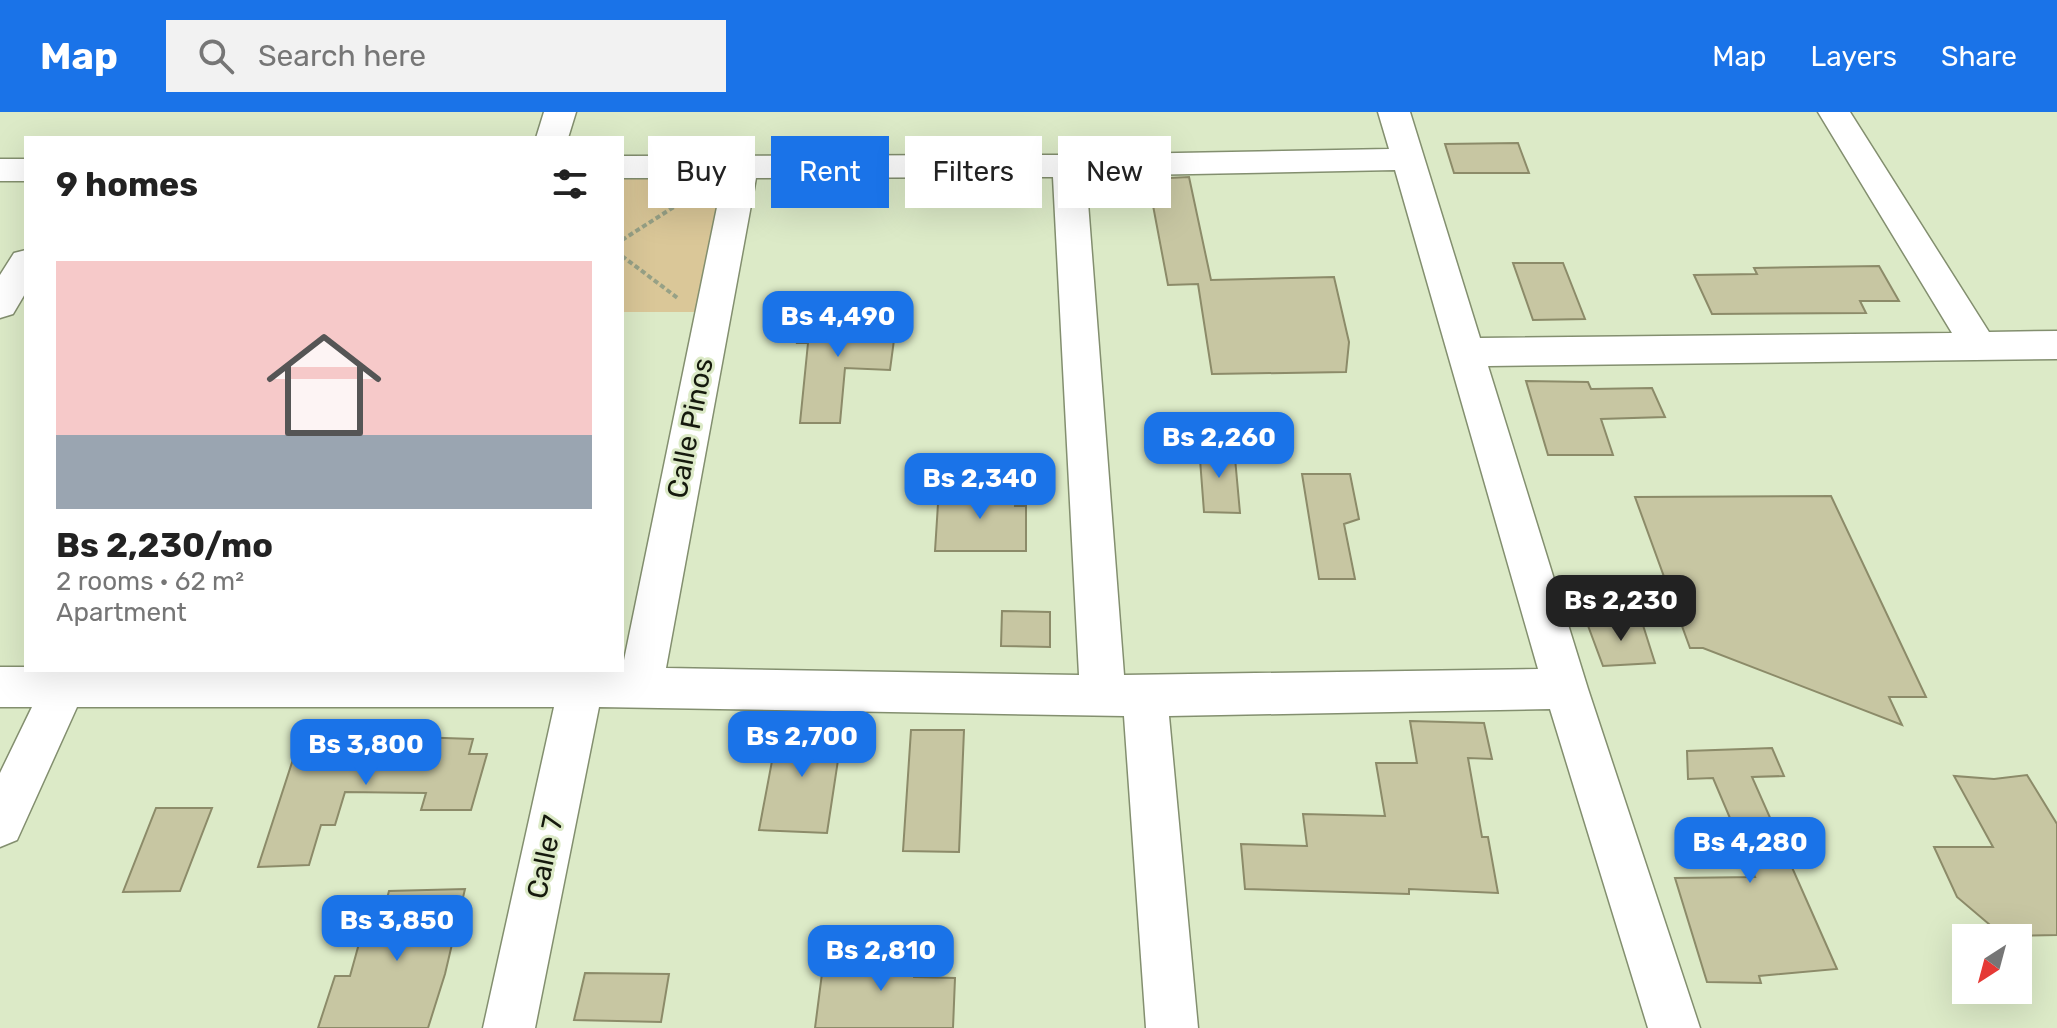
<!DOCTYPE html>
<meta charset="utf-8">
<style>
body{margin:0;font-family:Rubik,sans-serif;background:#f2f2f2;color:#222;height:100vh;display:flex;flex-direction:column;font-size:30px;white-space:nowrap}
*{box-sizing:border-box;margin:0}
p{font-size:26px;color:#767676}
.icon{flex:none;width:44px;height:44px;fill:none;stroke:currentColor;stroke-width:2;stroke-linecap:round;stroke-linejoin:round}
.map{position:relative;flex:1;overflow:hidden}
.details{position:absolute;left:24px;top:24px;width:600px;height:536px;display:flex;flex-direction:column;background:#fff;border-radius:0px;box-shadow:0 8px 32px #0002}
.details>*{flex:none}
.guide{position:absolute;left:648px;top:24px;width:760px;height:72px;display:flex;gap:16px}
.needle{width:52px;rotate:216deg}
.buttons{position:absolute;left:1952px;top:812px;display:grid;gap:16px}
.buttons a{display:grid;place-items:center;width:80px;height:80px;border-radius:0px;background:#fff;box-shadow:0 8px 32px #0002;font-size:40px}
.price{position:absolute;translate:-50% -68px;padding:0 18px;border-radius:16px;background:#1a73e8;color:#fff;font-size:26px;line-height:52px;filter:drop-shadow(0 2px 4px #0008)}
.price::after{content:'';position:absolute;left:50%;top:48px;width:24px;height:18px;margin-left:-12px;background:inherit;clip-path:polygon(0 0,100% 0,50% 100%)}
.price.active{background:#222;color:#fff}
ul{padding:0;list-style:none}
li{display:grid;align-content:center;gap:16px;height:424px;padding:0 32px}
li span{display:grid;place-items:center;height:248px;border-radius:0px;color:#555}
li>.icon{margin-inline-start:auto}
span .icon{width:144px;height:144px;fill:#fffc;stroke-width:1}
li b{font-size:34px}
h2{display:flex;justify-content:space-between;align-items:center;height:96px;padding:0 32px;font-size:34px}
.chip{padding:0 28px;border-radius:0px;background:#fff;box-shadow:0 8px 32px #0002;font-size:28px;line-height:72px}
.chip.active{background:#1a73e8;color:#fff}
header{display:flex;align-items:center;gap:48px;box-sizing:border-box;height:112px;padding:0 40px;background:#1a73e8;color:#fff}
header strong{font-size:38px}
nav{display:flex;gap:44px;margin-inline-start:auto;font-size:28px}
.search{width:560px;height:72px;background:#f2f2f2;display:flex;align-items:center;gap:20px;box-sizing:border-box;padding:0 28px;border-radius:0px;color:#767676;font-size:30px}
.map>svg:first-child{display:block}
.green{fill:#dac798}
.building{fill:#c7c6a2;stroke:#8c8b69;stroke-width:2}
.lines{fill:none;stroke-linecap:round;stroke-linejoin:round}
.street-casing{stroke:#838f6f;stroke-width:3}
.path{stroke:#97a186;stroke-width:4;stroke-dasharray:5 3;stroke-linecap:butt}
.street{fill:#fff;fill-rule:evenodd}
.labels{text-anchor:middle;dominant-baseline:central;stroke-width:6;stroke-linejoin:round;paint-order:stroke}
.street-label{font-size:28px;fill:#15190d;stroke:#dceac7}
</style>
<header>
<strong>Map</strong>
<div class="search"><svg class="icon" aria-label="search" viewBox="0 0 24 24"><circle cx="10" cy="10" r="6"/><path d="M15 15l6 6"/></svg>Search here</div>
<nav><a>Map</a><a>Layers</a><a>Share</a></nav>
</header>
<div class="map">
<svg width="2057" height="916" viewBox="0 0 2057 916">
<rect width="100%" height="100%" fill="#dceac7"/>
<path class="green" d="M622,63H693L720,81L696,200H622Z"/>
<path class="building" d="M1518,31L1529,61H1454L1445,32Z
M1189,65L1211,168L1334,165L1349,230L1346,260L1212,262L1198,172L1168,173L1148,67Z
M1513,151H1563L1585,207L1533,208Z
M1879,154L1899,189H1860L1866,201L1712,202L1694,163L1757,162L1754,156Z
M804,196L843,198L841,211L896,213L890,258L845,256L840,311H800L808,231H797Z
M1526,269L1588,270L1591,277L1652,276L1665,305L1601,307L1613,343H1548Z
M1199,334L1234,335L1240,401L1204,400Z
M1302,362H1350L1359,407L1344,412L1355,467H1319Z
M939,376L1016,377L1015,394H1026V439H935Z
M1831,384L1926,585H1889L1902,613L1703,536H1690L1635,385Z
M1002,499L1050,500V535L1001,534Z
M1642,510L1655,551L1603,554L1587,511Z
M1410,609L1484,611L1492,647L1468,646L1482,725H1488L1498,781L1409,777V782L1245,777L1241,732L1307,734L1303,702L1385,704L1376,651H1417Z
M779,612L843,615L827,721L759,718Z
M911,618H964L959,740L903,739Z
M415,625L473,627L469,642H487L471,698H421L426,681L345,680L335,713H321L309,753L258,755L297,635L415,632Z
M1772,636L1784,664L1752,665L1837,857L1759,864L1761,871L1707,870L1675,766L1755,765L1713,666L1688,667L1687,639Z
M2027,663L2057,712V823L2003,824L1957,785L1934,735H1993L1954,664L1994,667Z
M156,696H212L180,779L123,780Z
M465,777L445,862L428,916H318L335,864H350L370,792L384,797L389,779Z
M825,838L911,842L914,865L955,866L953,916H815Z
M585,861L669,862L661,910L574,908Z"/>
<g class="lines">
<g class="street-casing">
<path id="street" d="M544,0H576L568,26H536Z
M1378,0H1410L1480,226L1952,221L1818,0H1850L1989,220L2057,219V247L1488,254L1588,577L1700,916H1648L1550,597L1169,604L1198,916H1146L1124,604L599,595L535,916H483L554,595H77L17,728L0,735V661L32,595H0V555H26V558H622L723,66H622V44L1069,43L1389,37ZM1395,58L1538,557L1124,563L1086,64ZM1053,65L1079,563L666,556L756,66Z
M0,47H26V69H0Z
M26,138V180L13,202L0,206V163L14,141Z"/>
</g>
<path class="path" d="M622,128L688,86
M622,144L679,187"/>
<use href="#street" class="street"/>
</g>
<g class="labels">
<g class="street-label">
<text transform="translate(690 316) rotate(-79)">Calle Pinos</text>
<text transform="translate(545 745) rotate(-78)">Calle 7</text>
</g>
</g>
</svg>
<div class="buttons">
<a><svg class="needle" viewBox="-14 -14 28 28"><path d="M0-13l5 13h-10z" fill="#e53935"/><path d="M0 13l5-13h-10z" fill="#767676"/></svg></a>
</div>
<b class="price" style="left:838px;top:247px">Bs 4,490</b>
<b class="price" style="left:1219px;top:368px">Bs 2,260</b>
<b class="price" style="left:980px;top:409px">Bs 2,340</b>
<b class="price active" style="left:1621px;top:531px">Bs 2,230</b>
<b class="price" style="left:802px;top:667px">Bs 2,700</b>
<b class="price" style="left:366px;top:675px">Bs 3,800</b>
<b class="price" style="left:1750px;top:773px">Bs 4,280</b>
<b class="price" style="left:397px;top:851px">Bs 3,850</b>
<b class="price" style="left:881px;top:881px">Bs 2,810</b>
<div class="guide">
<a class="chip">Buy</a>
<a class="chip active">Rent</a>
<a class="chip">Filters</a>
<a class="chip">New</a>
</div>
<section class="details">
<h2>9 homes<svg class="icon" aria-label="filters" viewBox="0 0 24 24"><path d="M4 7h16M4 17h16"/><circle cx="9" cy="7" r="2"/><circle cx="15" cy="17" r="2"/></svg></h2>
<ul>
<li><span style="background:linear-gradient(#f6c9c9 70%,#9aa5b1 0)"><svg class="icon" aria-label="home" viewBox="0 0 24 24"><path d="M3 11l9-7 9 7M6 9v11h12V9"/></svg></span><div><b>Bs 2,230/mo</b><p>2 rooms · 62 m²</p><p>Apartment</p></div></li>
</ul>
</section>
</div>
